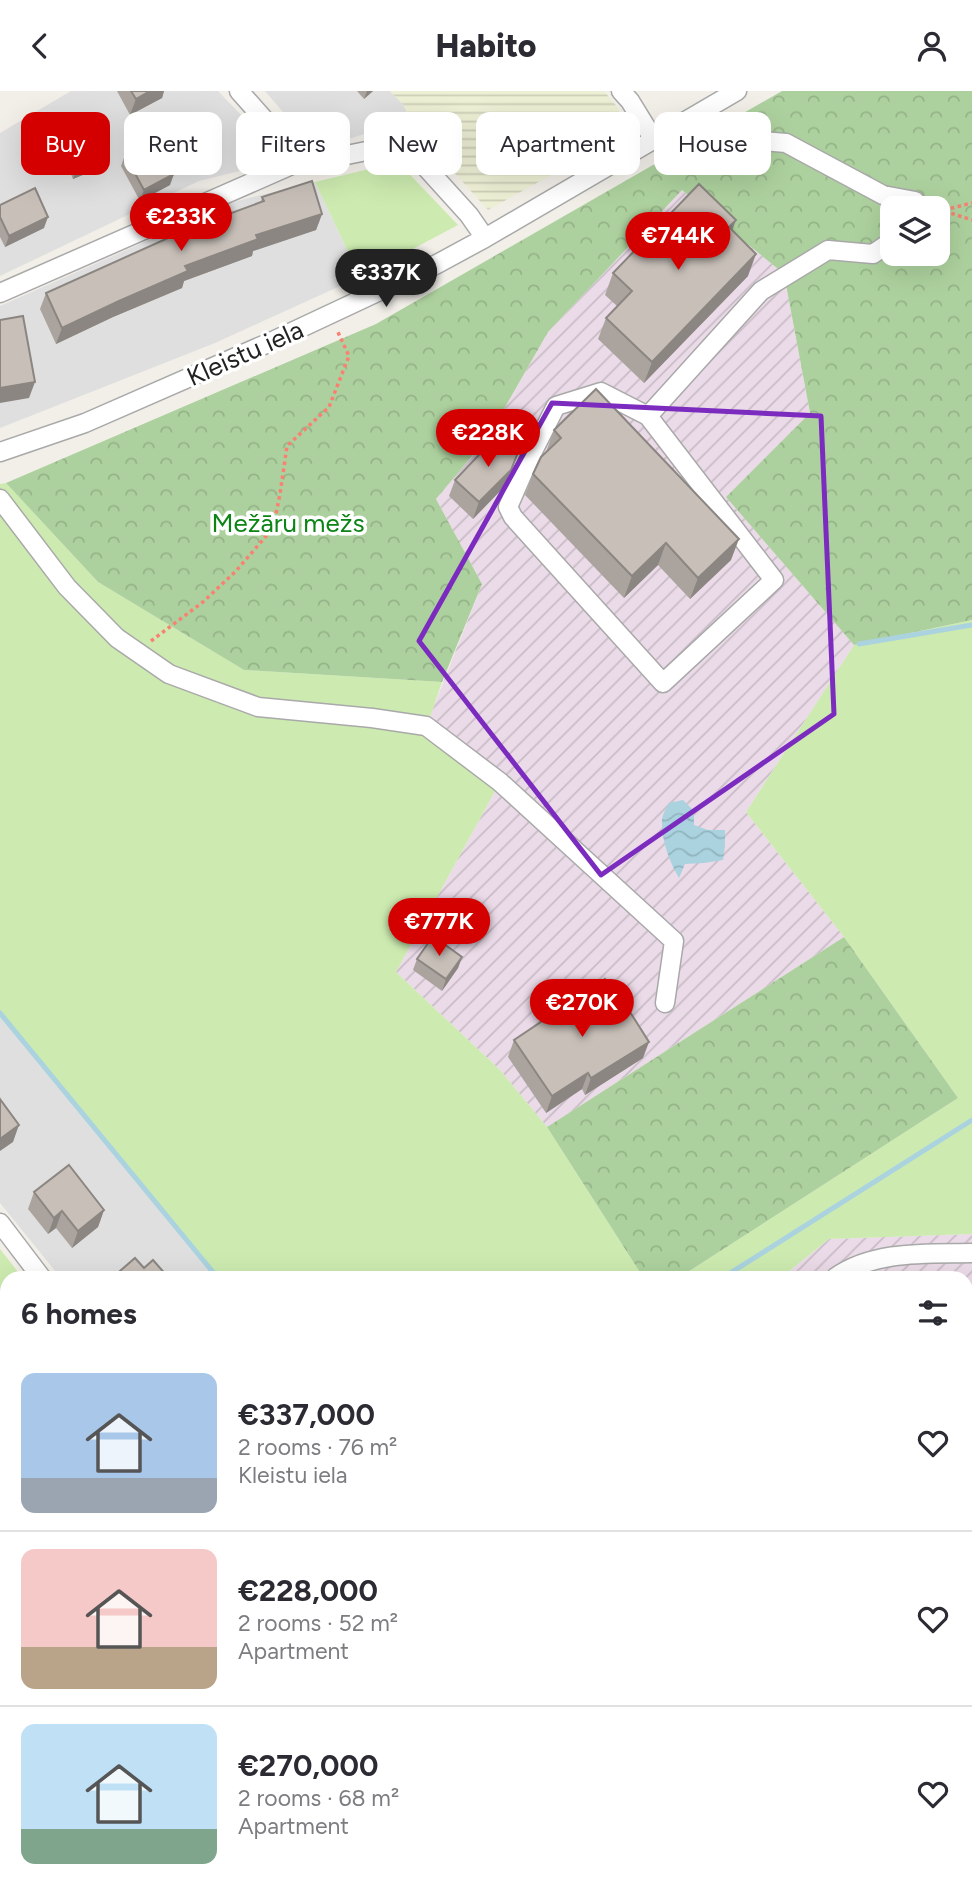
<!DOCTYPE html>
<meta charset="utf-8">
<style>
body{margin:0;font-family:Figtree,sans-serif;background:#f7f7f7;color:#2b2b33;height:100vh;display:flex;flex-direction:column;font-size:26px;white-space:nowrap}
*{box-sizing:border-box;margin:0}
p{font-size:23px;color:#7c7c81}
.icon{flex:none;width:38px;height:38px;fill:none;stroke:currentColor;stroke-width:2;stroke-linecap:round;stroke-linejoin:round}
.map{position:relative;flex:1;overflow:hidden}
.details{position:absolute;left:0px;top:1180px;width:973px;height:625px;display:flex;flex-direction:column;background:#fff;border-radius:21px 21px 0 0;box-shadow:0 7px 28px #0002}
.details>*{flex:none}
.top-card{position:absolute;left:21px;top:21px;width:931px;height:63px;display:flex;gap:14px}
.tools{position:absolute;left:880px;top:105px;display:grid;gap:14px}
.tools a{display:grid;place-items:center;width:70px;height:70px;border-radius:14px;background:#fff;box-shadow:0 7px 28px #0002;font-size:35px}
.price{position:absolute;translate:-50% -60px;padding:0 16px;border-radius:24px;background:#d40000;color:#fff;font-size:23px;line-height:46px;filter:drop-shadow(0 2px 4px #0008)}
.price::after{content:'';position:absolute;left:50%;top:42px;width:21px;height:16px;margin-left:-10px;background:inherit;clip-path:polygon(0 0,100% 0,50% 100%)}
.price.selected{background:#222;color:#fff}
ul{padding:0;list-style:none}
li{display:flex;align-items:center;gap:21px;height:175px;padding:0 21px}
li+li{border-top:2px solid #e1e1e2}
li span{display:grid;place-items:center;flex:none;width:196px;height:140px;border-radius:14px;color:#555}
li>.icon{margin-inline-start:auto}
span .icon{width:84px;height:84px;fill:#fffc;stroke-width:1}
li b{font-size:30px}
h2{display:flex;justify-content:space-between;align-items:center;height:84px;padding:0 21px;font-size:30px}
.tag{padding:0 24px;border-radius:14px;background:#fff;box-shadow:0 7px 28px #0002;font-size:24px;line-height:63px}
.tag.selected{background:#d40000;color:#fff}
header{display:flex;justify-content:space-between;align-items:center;height:91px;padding:0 21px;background:#fff;font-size:32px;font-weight:800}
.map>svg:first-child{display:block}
.residential{fill:#e0dfdf}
.industrial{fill:url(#industrial-furrows)}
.farmland{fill:url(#farmland-rules)}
.grass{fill:#cdebb0}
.forest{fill:url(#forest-crowns);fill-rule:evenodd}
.water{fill:url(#water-waves)}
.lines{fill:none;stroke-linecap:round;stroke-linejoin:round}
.stream{stroke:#aad3df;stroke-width:5}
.minor-casing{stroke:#a9a9a9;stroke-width:21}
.path{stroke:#fa8072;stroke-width:3.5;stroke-dasharray:3.5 3.5;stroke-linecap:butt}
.minor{stroke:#fff;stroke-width:18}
.wall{fill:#aba49e}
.shaded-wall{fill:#8b8681}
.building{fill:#c7bfb8;stroke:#8b8681;stroke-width:2}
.marked{fill:none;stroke:#7b2cbf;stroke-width:5;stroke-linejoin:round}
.labels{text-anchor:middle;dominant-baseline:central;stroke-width:7;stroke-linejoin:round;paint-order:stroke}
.street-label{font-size:26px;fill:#222;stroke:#fff}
.park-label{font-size:26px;fill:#0c8416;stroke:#fff}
</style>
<header><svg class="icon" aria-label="back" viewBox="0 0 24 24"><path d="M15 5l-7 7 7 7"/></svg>Habito<svg class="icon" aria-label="person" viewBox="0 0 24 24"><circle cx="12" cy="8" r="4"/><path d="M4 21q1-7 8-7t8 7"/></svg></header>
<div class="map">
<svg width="972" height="1804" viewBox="0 0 972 1804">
<defs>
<pattern id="industrial-furrows" width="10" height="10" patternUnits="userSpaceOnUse" patternTransform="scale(1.75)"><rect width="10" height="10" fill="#ebdbe8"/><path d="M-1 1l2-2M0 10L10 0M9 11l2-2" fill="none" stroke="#c9bcc7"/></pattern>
<pattern id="farmland-rules" width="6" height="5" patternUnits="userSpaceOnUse" patternTransform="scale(1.75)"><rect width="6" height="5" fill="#eef0d5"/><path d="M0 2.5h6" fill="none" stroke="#ccceb7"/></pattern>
<pattern id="forest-crowns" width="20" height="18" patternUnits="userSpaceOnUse" patternTransform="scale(1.75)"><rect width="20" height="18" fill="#add19e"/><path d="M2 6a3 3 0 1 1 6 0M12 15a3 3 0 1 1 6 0" fill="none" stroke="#95b388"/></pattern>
<pattern id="water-waves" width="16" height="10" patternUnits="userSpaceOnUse" patternTransform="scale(1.75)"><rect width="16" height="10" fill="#aad3df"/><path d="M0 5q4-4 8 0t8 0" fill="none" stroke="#92b5bf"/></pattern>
</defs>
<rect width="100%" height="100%" fill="#f2efe9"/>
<path class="residential" d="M71,0H218L268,52L264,74L199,90L0,185V42Z
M265,0H390L403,13L415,38L388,35L334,53L307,49Z
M315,91L360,186L215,252L0,337V215L237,110Z
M0,922L217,1186H60L0,1112Z
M0,1325H7V1637L0,1639Z
M102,1797H245V1804H104L105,1803Z
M281,1797H438L444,1804H280Z
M478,1797H580L567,1804H482Z"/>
<path class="industrial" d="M682,99L784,183L810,323L726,406L854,554L746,721L844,846L547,1036L500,979L396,881L500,691L426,635L482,493L436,408L488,346L548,241Z
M972,1143V1804H760V1797H966V1186H782L829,1148Z"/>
<path class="farmland" d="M390,0H604L619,18L618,47L488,119L415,38L403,13Z"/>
<path class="grass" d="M398,71L458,134L360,186L315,91Z
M6,392L98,491L244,579L442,591L427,635L500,691L396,881L500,979L547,1036L643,1186H217L0,921V393Z
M972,529V1143L829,1148L782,1186H680L958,1007L844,846L746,721L854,554Z
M0,1158L22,1186H7V1294L0,1295Z
M580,1797H760V1804H701L696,1797L684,1804H567Z"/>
<path class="forest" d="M782,0H972V529L854,554L726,406L810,322L784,183L682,99L548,241L488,346L436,408L482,493L442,591L244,579L98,491L6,392L376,233ZM892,117H938V163H892Z
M844,846L958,1007L680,1186H643L547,1036Z
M972,1368V1784L966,1787V1369Z
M7,1672V1797H102L105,1803L0,1804V1674Z
M885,1797H952L948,1804C928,1804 903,1804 885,1797Z"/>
<path class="water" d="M683,709L694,720V734L708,739H725V755L723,769L704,772L685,773L679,787C669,770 661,748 662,728C663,723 666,717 669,712Z
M0,1200L7,1209V1271H0Z"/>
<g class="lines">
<path class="stream" d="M859,553L972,534
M0,922L217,1186
M724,1186L972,1029
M0,1484H7
M696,1797L701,1804"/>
<g class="minor-casing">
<path id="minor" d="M239,0L285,52L302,64L327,68L396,54L411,60L469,124L485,147
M621,0L630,10L654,49
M676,37L702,45L786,52L883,104L915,110L913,117
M0,202L310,66
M601,301L648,325L774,489L663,592L513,426L508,416L529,368L556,315Z
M648,325L761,200L828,159L873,163L892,150
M0,361L85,332L275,249L437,173L485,147L737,0
M0,408L67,496L117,547L169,583L258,616L372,627L426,635L500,691L674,850L665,912
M0,1132L41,1186
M836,1186C875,1159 927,1163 972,1162
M0,1306L7,1305
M0,1657L7,1655
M264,1797L265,1804
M459,1797L462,1804
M820,1797L830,1804"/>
</g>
<path class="path" d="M938,118L972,129
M944,119L972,112
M151,550L203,511L236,480L273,437L280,403L287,355L329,316L349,265L337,239"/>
<use href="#minor" class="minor"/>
</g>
<path class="wall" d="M117,0H164L162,7L130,24Z
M357,0H373L364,8Z
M60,37L97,78L73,88L56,49Z
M125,64L170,94L140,110L121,75Z
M262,106L322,123L316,139L253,160L252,165L184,190L182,197L113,226L56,253L40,218L46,202L261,111Z
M0,114L44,137L5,156L0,146Z
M732,140L748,185L644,292L598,248L606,227L617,215L605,204L613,182Z
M554,339L731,469L690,508L658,474L624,507L525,404L533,383L546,361Z
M517,364L504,396L473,428L449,405L455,389Z
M462,866L458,877L442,900L413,879L417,868Z
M514,949L643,967L585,1004L582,998L546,1022L508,966Z
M34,1101L104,1119L98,1136L72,1157L56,1137L48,1143L28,1118Z
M7,1334V1410L2,1411L0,1394V1347L2,1341H6Z
M532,1797H550L538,1804H536Z"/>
<path class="shaded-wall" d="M150,0H164L162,7L130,24L136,8Z
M367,0H373L364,8Z
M101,67L97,78L73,88L77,77Z
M174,83L170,94L140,110L144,99Z
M322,123L316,139L253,160L252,165L184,190L182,197L113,226L56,253L62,237L185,175L256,144Z
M48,126L44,137L5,156L9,145Z
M736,129L728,151L729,136Z
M756,163L748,185L644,292L652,271Z
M35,291L29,307L0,312V297Z
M517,364L504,396L473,428L479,411Z
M739,448L731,469L690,508L698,487Z
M666,452L658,474L624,507L632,485Z
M462,866L458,877L442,900L446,888Z
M649,951L643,967L585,1004L591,987Z
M588,982L582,998L546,1022L552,1005Z
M19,1034L13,1051L0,1060V1048Z
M104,1119L98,1136L72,1157L78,1140Z
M62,1120L56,1137L48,1143L54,1127Z
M7,1396V1410L2,1411Z
M539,1797H550L536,1804Z"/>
<path class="building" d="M131,0H150L136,8Z
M84,27L101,67L77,77L60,37Z
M155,48L174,83L144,99L125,64Z
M312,90L322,123L256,144L258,148L185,175L188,180L119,210L62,237L46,202L188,138L264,110L262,106Z
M699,93L736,129L729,136L756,163L652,271L606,227L632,200L613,182Z
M35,97L48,126L9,145L0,126V114Z
M23,225L35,291L0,297V229Z
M596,298L739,448L698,487L666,452L632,485L533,383L541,366L561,347L554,339Z
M497,345L517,364L511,379L479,411L455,389Z
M433,845L462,866L446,888L417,868Z
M605,888L628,922L630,921L649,951L591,987L588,982L552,1005L514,949Z
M0,1008L19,1034L0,1048Z
M69,1074L104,1119L78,1140L62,1120L54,1127L34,1101Z
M135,1167L144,1177L153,1169L168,1186H113Z
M2,1341H7V1387Z
M180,1797H230V1804H180Z"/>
<path class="marked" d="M552,312L821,325L834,623L601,784L419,550Z"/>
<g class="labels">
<g class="street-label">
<text transform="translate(245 262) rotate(-24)">Kleistu iela</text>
</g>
<g class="park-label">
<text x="288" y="432">Mežāru mežs</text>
</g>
</g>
</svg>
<div class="tools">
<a><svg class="icon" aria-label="layers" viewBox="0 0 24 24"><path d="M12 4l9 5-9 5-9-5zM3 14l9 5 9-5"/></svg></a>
</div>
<b class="price" style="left:181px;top:162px">€233K</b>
<b class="price" style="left:678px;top:181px">€744K</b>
<b class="price selected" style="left:386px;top:218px">€337K</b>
<b class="price" style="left:488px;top:378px">€228K</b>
<b class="price" style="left:439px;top:867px">€777K</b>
<b class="price" style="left:582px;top:948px">€270K</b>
<div class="top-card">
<a class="tag selected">Buy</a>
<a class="tag">Rent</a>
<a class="tag">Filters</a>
<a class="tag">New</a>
<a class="tag">Apartment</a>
<a class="tag">House</a>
</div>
<section class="details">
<h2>6 homes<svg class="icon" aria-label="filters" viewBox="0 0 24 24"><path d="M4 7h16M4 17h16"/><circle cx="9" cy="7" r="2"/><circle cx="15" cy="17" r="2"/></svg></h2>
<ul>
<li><span style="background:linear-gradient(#a9c7e8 75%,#9aa5b1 0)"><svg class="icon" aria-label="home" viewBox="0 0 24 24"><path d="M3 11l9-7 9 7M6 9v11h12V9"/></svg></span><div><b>€337,000</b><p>2 rooms · 76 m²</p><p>Kleistu iela</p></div><svg class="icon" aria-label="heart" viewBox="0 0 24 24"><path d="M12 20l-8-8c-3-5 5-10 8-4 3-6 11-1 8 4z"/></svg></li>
<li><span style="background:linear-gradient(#f6c9c9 70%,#b9a48a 0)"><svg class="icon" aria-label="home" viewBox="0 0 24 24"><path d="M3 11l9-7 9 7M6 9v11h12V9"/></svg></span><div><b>€228,000</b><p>2 rooms · 52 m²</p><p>Apartment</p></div><svg class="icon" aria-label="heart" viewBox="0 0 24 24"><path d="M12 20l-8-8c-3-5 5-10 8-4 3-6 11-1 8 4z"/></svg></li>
<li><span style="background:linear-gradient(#bfe0f5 75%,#7fa58c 0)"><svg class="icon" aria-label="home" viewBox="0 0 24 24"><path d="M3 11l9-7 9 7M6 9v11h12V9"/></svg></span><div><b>€270,000</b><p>2 rooms · 68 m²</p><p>Apartment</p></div><svg class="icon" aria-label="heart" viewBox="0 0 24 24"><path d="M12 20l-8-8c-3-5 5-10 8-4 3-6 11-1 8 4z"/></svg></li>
</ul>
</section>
</div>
